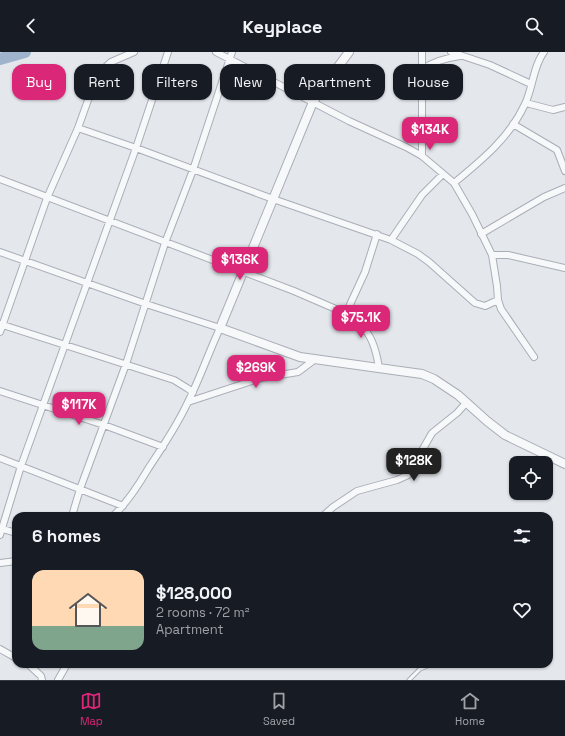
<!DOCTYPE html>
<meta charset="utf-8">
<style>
body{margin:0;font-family:"Space Grotesk",sans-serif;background:#20242c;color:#f1f3f6;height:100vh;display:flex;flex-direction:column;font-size:15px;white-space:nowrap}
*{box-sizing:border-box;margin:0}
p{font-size:13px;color:#9ea1a6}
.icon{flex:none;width:22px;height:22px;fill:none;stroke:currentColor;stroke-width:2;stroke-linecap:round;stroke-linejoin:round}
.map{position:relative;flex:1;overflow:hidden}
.details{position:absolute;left:12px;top:460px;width:541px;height:156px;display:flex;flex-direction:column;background:#171b24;border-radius:12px;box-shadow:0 1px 3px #0004}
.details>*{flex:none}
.hud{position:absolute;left:12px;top:12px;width:541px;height:36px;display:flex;gap:8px}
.buttons{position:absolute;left:509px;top:404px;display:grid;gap:8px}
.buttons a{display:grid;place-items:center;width:44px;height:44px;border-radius:8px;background:#171b24;box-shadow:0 1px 3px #0004;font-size:20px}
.price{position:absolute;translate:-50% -34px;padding:0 9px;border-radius:8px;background:#db2777;color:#fff;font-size:13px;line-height:26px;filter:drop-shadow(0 1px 2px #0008)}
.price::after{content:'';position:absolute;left:50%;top:24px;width:12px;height:9px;margin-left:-6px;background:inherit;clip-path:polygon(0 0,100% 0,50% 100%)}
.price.selected{background:#222;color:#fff}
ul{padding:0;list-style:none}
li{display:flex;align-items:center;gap:12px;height:100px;padding:0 20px}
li+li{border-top:1px solid #363941}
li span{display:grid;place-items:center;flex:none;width:112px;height:80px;border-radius:12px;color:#555}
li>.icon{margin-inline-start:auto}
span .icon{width:48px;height:48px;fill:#fffc;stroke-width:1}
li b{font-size:17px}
h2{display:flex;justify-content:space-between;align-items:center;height:48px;padding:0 20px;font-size:17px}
.chip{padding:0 14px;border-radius:12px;background:#171b24;box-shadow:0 1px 3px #0004;font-size:14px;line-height:36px}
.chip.selected{background:#db2777;color:#fff}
header{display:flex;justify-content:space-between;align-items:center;height:52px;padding:0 20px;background:#171b24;font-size:18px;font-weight:700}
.tab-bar{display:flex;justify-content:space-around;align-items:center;height:56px;border-top:1px solid #363941;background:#171b24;font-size:11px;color:#9ea1a6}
.tab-bar a{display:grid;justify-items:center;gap:2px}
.tab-bar .selected{color:#db2777}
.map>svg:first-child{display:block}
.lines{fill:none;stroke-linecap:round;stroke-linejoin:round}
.river{stroke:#9fb4cc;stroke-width:12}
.service-casing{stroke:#a9aeb7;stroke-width:5}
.minor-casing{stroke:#a9aeb7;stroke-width:8}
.tertiary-casing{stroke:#a9aeb7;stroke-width:10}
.service{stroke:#f7f8fa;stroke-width:3}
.minor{stroke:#f7f8fa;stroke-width:6}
.tertiary{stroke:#f7f8fa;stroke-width:8}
</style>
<header><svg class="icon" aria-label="back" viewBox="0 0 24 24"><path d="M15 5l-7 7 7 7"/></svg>Keyplace<svg class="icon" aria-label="search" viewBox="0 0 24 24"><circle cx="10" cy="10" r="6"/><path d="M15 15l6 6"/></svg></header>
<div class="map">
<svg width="565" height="628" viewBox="0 0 565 628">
<rect width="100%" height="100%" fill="#e4e7ec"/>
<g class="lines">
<path class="river" d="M0,7L25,0"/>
<g class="service-casing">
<path id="service" d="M409,628L420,617L432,612"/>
</g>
<g class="minor-casing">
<path id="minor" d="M216,0L349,69L406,95L422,104L454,131L472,162L492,203L497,234L498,248L501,257L534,305
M451,0L490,13L531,32
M423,17C434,9 446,6 460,4
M526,51L553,58L565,55
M513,72L557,98L565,119
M78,76L136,96L273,147L391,188L418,202L429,210L475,251L485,254L498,248
M422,104V0
M0,127L294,239L345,261L347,259L365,220L377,182
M454,131C482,108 510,85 525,52C533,36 533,14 544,0
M481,182L544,145L565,136
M391,188L422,143L443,122
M0,200L146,252L220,276C208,302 199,329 186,354C175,377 161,397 148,417C138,434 127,451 113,464
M492,203H508L565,216
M345,261C350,268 356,270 362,275C373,284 377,303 379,316
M0,272L174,328L187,336L193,340
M0,280L47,146L78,76L97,23L111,10L134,0
M0,339L104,373L163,395
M188,350L261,326L298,320L314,308
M0,406L123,454
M72,464L80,437L126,312L165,191L193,118L232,0
M323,464L333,455L357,439L397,428L408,423L432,381L457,361L467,350
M0,476L16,481
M0,483L21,414L136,96L168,0
M0,511L16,509
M0,597L16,606
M28,612L41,624L42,628
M58,628L67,612"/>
</g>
<g class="tertiary-casing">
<path id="tertiary" d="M349,0L323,35L313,50L220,276L300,305L400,319L422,322L434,327L458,343L487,369L505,383L565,412"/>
</g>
<use href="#service" class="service"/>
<use href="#minor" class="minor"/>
<use href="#tertiary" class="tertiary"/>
</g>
</svg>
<div class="buttons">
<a><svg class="icon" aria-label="locate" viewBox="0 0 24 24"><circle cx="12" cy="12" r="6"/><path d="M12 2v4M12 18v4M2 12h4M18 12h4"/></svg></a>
</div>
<b class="price" style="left:430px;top:99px">$134K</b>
<b class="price" style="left:240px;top:229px">$136K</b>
<b class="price" style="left:361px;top:287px">$75.1K</b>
<b class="price" style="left:256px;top:337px">$269K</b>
<b class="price" style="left:79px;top:374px">$117K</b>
<b class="price selected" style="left:414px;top:430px">$128K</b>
<div class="hud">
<a class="chip selected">Buy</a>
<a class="chip">Rent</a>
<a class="chip">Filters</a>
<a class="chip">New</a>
<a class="chip">Apartment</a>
<a class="chip">House</a>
</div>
<section class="details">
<h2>6 homes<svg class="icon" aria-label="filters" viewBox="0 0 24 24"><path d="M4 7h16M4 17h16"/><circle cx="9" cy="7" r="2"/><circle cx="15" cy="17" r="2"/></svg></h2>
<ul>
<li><span style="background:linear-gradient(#ffd9b3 70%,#7fa58c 0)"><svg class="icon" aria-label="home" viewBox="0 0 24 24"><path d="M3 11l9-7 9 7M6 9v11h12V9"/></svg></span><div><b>$128,000</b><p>2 rooms · 72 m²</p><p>Apartment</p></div><svg class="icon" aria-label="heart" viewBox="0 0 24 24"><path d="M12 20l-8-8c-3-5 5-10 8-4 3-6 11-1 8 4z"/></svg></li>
</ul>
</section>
</div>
<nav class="tab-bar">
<a class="selected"><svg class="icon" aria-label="map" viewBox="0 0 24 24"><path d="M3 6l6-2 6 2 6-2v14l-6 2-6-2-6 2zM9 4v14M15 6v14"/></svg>Map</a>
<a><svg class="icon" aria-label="saved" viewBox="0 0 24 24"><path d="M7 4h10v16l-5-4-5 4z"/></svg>Saved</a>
<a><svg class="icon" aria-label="home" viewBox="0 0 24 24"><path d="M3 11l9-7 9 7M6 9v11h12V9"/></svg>Home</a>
</nav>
